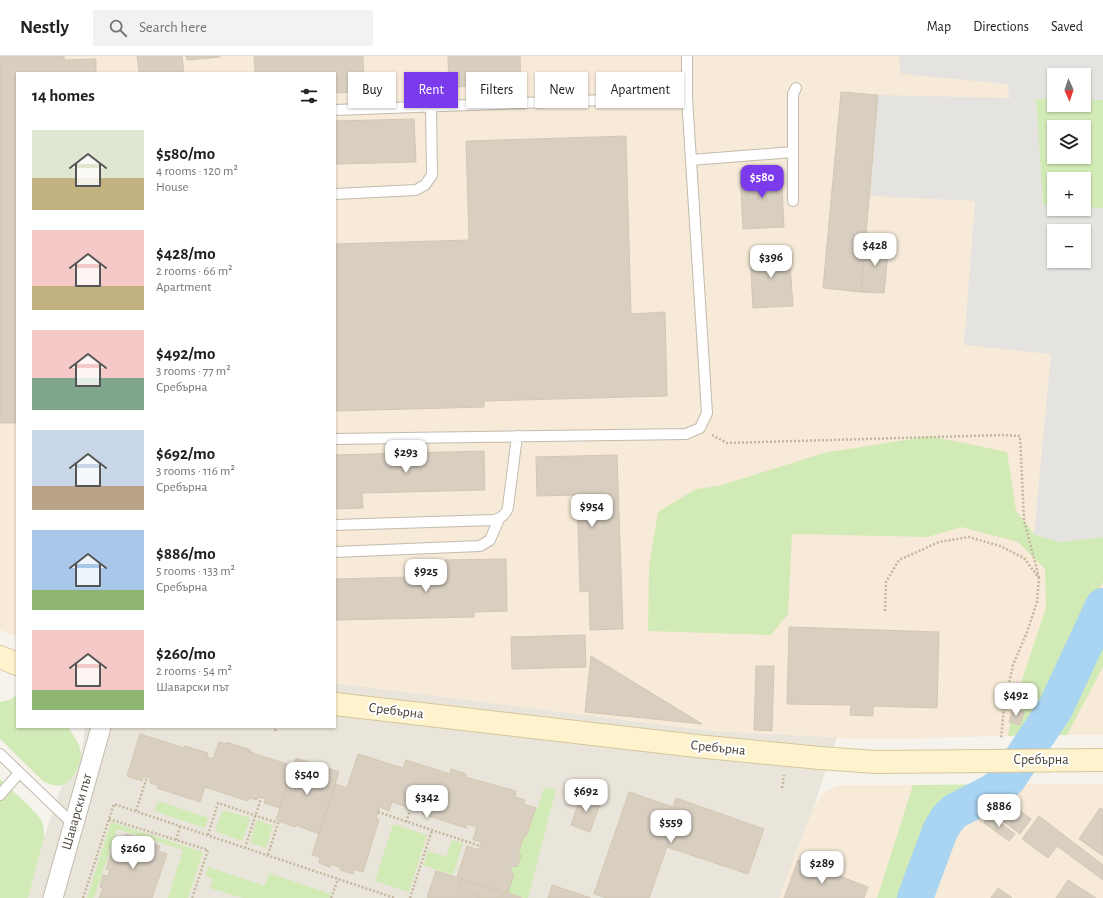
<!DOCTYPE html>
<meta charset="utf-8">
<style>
body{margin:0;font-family:"Alegreya Sans",sans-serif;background:#f2f2f2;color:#202124;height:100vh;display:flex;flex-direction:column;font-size:15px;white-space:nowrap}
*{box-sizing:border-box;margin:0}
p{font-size:13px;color:#757577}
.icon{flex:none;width:22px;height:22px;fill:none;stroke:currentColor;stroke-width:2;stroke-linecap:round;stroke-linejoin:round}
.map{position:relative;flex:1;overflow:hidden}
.details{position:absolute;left:16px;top:16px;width:320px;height:656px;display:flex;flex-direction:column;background:#fff;border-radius:0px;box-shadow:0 1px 3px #0004}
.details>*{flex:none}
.guide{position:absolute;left:348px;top:16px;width:380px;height:36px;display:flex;gap:8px}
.needle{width:26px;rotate:177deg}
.buttons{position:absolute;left:1047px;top:12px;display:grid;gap:8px}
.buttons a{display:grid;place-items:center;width:44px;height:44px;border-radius:0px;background:#fff;box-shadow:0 1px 3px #0004;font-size:20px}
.price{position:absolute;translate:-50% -34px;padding:0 9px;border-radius:8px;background:#fff;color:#222;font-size:13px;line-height:26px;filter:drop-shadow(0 1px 2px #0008)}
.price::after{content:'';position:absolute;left:50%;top:24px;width:12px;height:9px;margin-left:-6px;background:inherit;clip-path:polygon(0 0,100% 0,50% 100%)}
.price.on{background:#7c3aed;color:#fff}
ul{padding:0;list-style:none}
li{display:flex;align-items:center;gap:12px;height:100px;padding:0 16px}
li span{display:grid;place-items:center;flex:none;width:112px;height:80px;border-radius:0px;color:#555}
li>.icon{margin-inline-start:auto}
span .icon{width:48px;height:48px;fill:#fffc;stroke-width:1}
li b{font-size:17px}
h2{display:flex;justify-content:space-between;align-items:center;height:48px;padding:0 16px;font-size:17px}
.chip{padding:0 14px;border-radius:0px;background:#fff;box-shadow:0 1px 3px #0004;font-size:14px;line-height:36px}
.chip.on{background:#7c3aed;color:#fff}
header{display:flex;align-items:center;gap:24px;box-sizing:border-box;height:56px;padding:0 20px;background:#fff;border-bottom:1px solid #e0e0e0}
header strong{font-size:19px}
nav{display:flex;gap:22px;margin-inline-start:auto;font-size:14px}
.search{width:280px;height:36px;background:#f2f2f2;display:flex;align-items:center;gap:10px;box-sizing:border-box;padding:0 14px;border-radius:0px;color:#757577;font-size:15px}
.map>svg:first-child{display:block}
.residential{fill:#eae5da}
.commercial{fill:#f7ead8;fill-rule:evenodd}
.green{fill:#d2eab5;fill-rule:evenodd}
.parking{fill:#e5e3e0;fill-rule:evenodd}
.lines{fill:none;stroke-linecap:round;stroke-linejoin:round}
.river{stroke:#a9d4f2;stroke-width:36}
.building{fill:#d8cfc1;stroke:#d3c7b4}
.lane-casing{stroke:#c2bbae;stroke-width:12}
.street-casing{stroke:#c2bbae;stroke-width:21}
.secondary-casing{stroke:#d6c79b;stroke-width:24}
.path{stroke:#c4b79f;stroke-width:2.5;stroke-dasharray:2 2;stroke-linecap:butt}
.lane{stroke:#fff;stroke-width:10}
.street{stroke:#fff;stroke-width:19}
.secondary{stroke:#fff3cd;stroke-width:22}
.labels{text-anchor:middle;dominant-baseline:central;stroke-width:4;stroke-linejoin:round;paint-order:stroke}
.street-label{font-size:14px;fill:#4b4439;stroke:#fff}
</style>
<header>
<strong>Nestly</strong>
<div class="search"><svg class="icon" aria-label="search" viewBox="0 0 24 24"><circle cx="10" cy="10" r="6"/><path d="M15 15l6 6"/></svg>Search here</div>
<nav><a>Map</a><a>Directions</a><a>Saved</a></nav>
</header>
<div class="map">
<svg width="1103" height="842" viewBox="0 0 1103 842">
<rect width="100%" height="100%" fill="#f6f3ec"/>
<path class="residential" d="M335,627L712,675L837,681L813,753L779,842H28L44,782L62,729L73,721L79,712L85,671H335Z"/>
<path class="commercial" d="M0,0H1103V679H1067L865,683L712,675L335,627V17H17V580L0,574ZM1054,19H1084V49H1054ZM1054,71H1084V101H1054ZM1054,123H1084V153H1054ZM1054,175H1084V205H1054Z
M1014,728H1103V842H926L949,777Z
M839,729H913L877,842H779L813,753L823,737Z"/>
<path class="green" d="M1036,43H1054V49H1084V44H1103V152L1084,151V123H1054V149H1043ZM1054,71H1084V101H1054Z
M930,380L1007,396L1016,455L1034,478L1059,486L1103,481V526L1028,679L1008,680L1014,648L1046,552L1045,513L1018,486L961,471L928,481L792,478L788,558L771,579L648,575L649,510L658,456L696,433L719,430L824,397Z
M1103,566V611L1067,679H1047Z
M16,640L17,671H68C73,679 81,688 81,699C81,710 73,725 62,729C56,731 50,728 44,726L0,683V646L9,644Z
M0,723C9,732 38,756 42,766C44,771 44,776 44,782L28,842H0Z
M1014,728L949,777L926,842H877L913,729Z
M544,731L556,734L528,842H522L508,837L514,818L510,816L512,810L517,811L521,799L518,798L524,779L527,780L536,752H538Z
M158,745L208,762L205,772L154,755Z
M223,754L250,762L242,785L215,775Z
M257,764L273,770L266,792L250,787Z
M111,766L203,796L188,842H168L183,794L117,773L94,842H87Z
M393,768L427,779L409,836L375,825Z
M452,784L463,787L453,819L423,809L428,795L446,801Z
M208,811L265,830L269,817L331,838L329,842H242L210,832L213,823L205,820Z"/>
<path class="parking" d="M899,0H1103V44H1084V19H1054V43H1036L1043,149H1054V153H1084V151L1103,152V481L1059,486L1034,478L1051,298L964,289L975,145L870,140L878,39L1010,42L1007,28L901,18ZM1054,175H1084V205H1054Z"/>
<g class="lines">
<path class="river" d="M915,842L940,775L947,763L955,755L994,735L1008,723L1055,653L1103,550"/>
</g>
<path class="building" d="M0,0H64V4L96,3V17H17V367H0Z
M137,0H182L184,17H139Z
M186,0H220V1L187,4Z
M254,0H363L364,36L335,37V17H255Z
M448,0H520L521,29L449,31Z
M841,36L878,39L861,236L823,232Z
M414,63L416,106L335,108V65Z
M626,80L631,258L665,256L667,340L484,345V351L335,355V188L469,184L466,85Z
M781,112L784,171L743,173L740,115Z
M865,185L889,187L884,237L861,236Z
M789,194L793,250L753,252L750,196Z
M484,395L485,434L362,437L363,452L335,453V399Z
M617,399L623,573L590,574L589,535L580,536L577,439L537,440L536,401Z
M506,503L507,555L474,556V561L335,564V523L446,520L445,504Z
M789,571L939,576L937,652L873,650V660L850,659L851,649L787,648Z
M585,579L586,611L512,613L511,581Z
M591,600L702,668L585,656Z
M756,610H774L772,675L754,674Z
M1013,653L1024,656L1020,669L1009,666Z
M140,678L184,692L185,690L208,697L207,701L213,703L219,686L226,688V686L251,694L250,696L293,710L280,752L264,747L266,743L258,741L257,744L249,742L248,745L205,731L200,746L157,732L158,729L150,727L151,722L143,720L142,725L127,720Z
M358,698L403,712L406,704L450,718L451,713L466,718L465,721L516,735L515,741L525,744L523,748L536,752L526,780L524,779L518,798L521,799L517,811L512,810L510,816L514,818L508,837L504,836L502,842H483L458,834L462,822L457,821L467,790L479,794L481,786L473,784L477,771L467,768L466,772L423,758L424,755L416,753L417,748L409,745L407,751L392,746L389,755L380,751L376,763L379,764L363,816L354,813L353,818L340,814L341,812L331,808L330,811L319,807L320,801L312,799L335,728L347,732Z
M296,702L339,716L319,778L296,769L295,771L276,764Z
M629,736L673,751L676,742L764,773L748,818L667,791L649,842H607L594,838Z
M581,739L601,745L590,776L571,769Z
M1003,742L1031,763L1020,778L992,757Z
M1100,752L1103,754V800L1079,783Z
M990,759L1015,778L1009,785L984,767Z
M1039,760L1103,809V824L1057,790L1048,802L1022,783Z
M126,778L138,782L137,785L147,788L148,786L160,790L158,795L167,798L152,842H99L103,832L100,831L103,819L108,820L110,814L106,813L116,781L124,784Z
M798,804L868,831L864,842H784Z
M436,815L508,837L522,842H429L427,841Z
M1068,824L1096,842H1056Z
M552,829L591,842H548Z
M998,832L1012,842H991Z"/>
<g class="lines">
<g class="lane-casing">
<path id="lane" d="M335,54L687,41
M691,104L793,96
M335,138L416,134L425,129L432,119L431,50
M793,145V38L796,32
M335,383L686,378L700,372L707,357L687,41V0
M335,469L494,464C501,462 506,459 508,451L517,380
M335,496L480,490L490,484L499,463
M0,698L74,769
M0,739L19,717"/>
</g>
<g class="street-casing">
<path id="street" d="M53,842L101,671"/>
</g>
<g class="secondary-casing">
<path id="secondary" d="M0,601L17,608
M335,648L696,690L820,702L876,706L1103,704"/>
</g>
<path class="path" d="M712,379L727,387L1003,379L1020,380L1024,464L1039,522
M885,555L886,526L899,504L939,486L969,481L1000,490L1024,502L1039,522L1037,546L1027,576L1013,609L1004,651L1001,683
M275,675L276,671
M782,732L784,719
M136,755L147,721
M378,756L480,790
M109,763L208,794L192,842
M406,766L413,746
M208,779L218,747L278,767L268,799
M176,784L180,770
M245,792L261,742
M83,842L114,748L395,842
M331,842L338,823
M410,842L432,774"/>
<use href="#lane" class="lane"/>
<use href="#street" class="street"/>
<use href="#secondary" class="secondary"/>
</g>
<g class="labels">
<g class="street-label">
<text transform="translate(396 655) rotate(7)">Сребърна</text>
<text transform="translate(718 692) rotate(6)">Сребърна</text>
<text x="1041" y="704">Сребърна</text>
<text transform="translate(77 756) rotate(-74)">Шаварски път</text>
</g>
</g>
</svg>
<div class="buttons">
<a><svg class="needle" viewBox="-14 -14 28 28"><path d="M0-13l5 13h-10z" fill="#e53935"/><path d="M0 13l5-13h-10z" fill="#757577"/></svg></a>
<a><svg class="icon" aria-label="layers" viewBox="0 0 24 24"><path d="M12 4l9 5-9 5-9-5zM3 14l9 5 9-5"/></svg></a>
<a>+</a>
<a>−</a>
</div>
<b class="price on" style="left:762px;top:143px">$580</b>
<b class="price" style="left:875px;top:211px">$428</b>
<b class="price" style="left:771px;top:223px">$396</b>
<b class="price" style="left:406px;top:418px">$293</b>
<b class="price" style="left:592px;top:472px">$954</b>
<b class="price" style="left:426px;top:537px">$925</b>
<b class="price" style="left:1016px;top:661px">$492</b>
<b class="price" style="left:307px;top:740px">$540</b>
<b class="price" style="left:586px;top:757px">$692</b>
<b class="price" style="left:427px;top:763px">$342</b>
<b class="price" style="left:999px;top:772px">$886</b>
<b class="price" style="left:671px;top:788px">$559</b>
<b class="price" style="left:133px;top:814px">$260</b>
<b class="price" style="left:822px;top:829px">$289</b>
<div class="guide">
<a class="chip">Buy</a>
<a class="chip on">Rent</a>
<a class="chip">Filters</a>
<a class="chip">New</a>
<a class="chip">Apartment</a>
</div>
<section class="details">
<h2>14 homes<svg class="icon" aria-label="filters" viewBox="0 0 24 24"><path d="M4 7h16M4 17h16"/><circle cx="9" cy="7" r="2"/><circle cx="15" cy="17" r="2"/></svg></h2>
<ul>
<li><span style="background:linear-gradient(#dfe7d0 60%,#c2b280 0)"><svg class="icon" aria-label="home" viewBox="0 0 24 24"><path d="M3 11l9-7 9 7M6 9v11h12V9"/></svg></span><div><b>$580/mo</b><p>4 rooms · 120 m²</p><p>House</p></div></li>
<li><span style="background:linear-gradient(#f6c9c9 70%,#c2b280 0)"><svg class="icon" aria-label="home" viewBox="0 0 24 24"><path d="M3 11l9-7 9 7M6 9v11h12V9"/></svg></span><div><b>$428/mo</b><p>2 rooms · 66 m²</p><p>Apartment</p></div></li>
<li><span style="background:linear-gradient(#f6c9c9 60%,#7fa58c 0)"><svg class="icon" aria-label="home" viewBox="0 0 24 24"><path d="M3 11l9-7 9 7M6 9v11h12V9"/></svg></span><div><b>$492/mo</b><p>3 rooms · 77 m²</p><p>Сребърна</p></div></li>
<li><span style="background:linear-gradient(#c9d6e8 70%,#b9a48a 0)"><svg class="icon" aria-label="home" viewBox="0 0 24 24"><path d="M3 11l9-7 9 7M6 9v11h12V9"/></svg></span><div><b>$692/mo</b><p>3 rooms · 116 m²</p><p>Сребърна</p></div></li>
<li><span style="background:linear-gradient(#a9c7e8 75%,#8fb573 0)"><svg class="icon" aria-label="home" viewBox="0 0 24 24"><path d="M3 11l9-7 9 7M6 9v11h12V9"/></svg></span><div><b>$886/mo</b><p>5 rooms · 133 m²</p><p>Сребърна</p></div></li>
<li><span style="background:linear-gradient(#f6c9c9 75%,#8fb573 0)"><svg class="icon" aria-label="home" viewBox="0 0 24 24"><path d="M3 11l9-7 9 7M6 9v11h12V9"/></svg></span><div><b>$260/mo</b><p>2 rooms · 54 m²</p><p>Шаварски път</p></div></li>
</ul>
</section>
</div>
